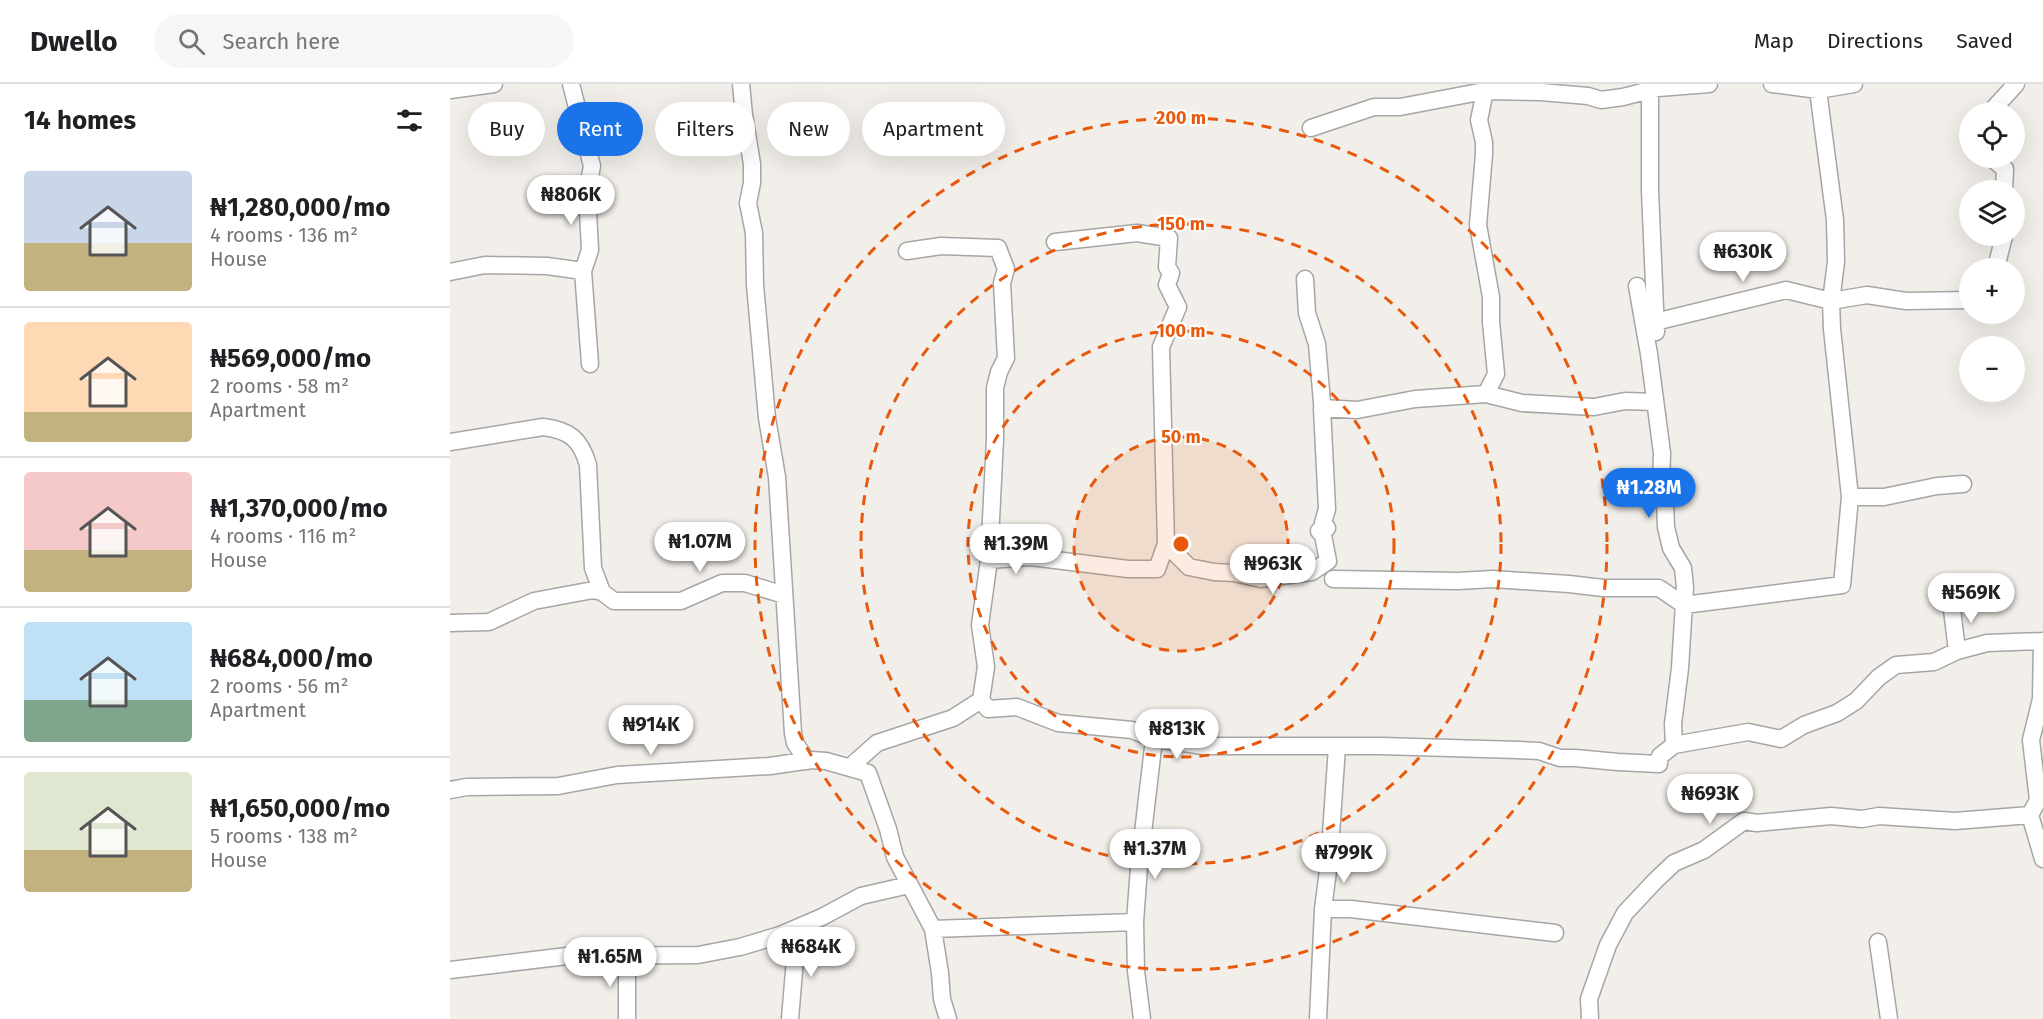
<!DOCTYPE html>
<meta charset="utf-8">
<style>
body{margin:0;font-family:"Fira Sans",sans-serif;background:#f6f6f6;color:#202124;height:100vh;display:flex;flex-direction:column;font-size:22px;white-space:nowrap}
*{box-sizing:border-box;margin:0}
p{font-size:20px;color:#757577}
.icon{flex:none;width:33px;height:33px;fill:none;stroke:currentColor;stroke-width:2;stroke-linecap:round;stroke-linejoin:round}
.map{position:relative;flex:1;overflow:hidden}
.drawer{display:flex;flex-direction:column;background:#fff;width:450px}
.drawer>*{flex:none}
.hud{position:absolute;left:18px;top:18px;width:570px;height:54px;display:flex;gap:12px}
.buttons{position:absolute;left:1509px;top:18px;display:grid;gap:12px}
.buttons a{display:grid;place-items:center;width:66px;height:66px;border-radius:50%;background:#fff;box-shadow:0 6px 24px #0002;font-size:30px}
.price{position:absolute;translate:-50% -51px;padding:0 14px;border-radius:21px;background:#fff;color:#222;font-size:20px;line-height:39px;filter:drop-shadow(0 2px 3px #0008)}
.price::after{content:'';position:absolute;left:50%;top:36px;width:18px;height:14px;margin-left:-9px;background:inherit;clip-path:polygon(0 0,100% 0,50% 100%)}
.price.on{background:#1a73e8;color:#fff}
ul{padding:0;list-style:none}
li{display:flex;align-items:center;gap:18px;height:150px;padding:0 24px}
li+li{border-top:2px solid #e0e0e0}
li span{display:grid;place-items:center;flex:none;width:168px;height:120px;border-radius:6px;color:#555}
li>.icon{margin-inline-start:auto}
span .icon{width:72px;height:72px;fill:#fffc;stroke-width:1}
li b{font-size:26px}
h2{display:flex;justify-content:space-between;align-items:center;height:72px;padding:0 24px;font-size:26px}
.pill{padding:0 21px;border-radius:27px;background:#fff;box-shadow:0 6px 24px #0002;font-size:21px;line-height:54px}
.pill.on{background:#1a73e8;color:#fff}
header{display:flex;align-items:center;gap:36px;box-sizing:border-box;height:84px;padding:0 30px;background:#fff;border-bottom:2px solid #e0e0e0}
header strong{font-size:28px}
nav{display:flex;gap:33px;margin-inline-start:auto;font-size:21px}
.search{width:420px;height:54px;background:#f6f6f6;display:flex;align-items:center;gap:15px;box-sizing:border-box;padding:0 21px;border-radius:33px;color:#757577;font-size:22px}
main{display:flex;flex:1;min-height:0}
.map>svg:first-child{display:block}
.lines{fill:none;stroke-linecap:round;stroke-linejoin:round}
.minor-casing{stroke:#a6a6a6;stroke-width:19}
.minor{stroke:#fff;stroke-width:16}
.ring{fill:none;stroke:#e8590c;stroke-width:3;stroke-dasharray:10 8}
.centre{fill:#e8590c;stroke:#fff;stroke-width:3}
.ring-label{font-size:18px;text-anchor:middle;font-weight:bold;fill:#e8590c;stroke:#fff;stroke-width:4.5;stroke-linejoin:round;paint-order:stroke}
</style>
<header>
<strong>Dwello</strong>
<div class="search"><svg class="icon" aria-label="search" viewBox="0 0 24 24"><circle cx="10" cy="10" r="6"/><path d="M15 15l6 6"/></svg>Search here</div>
<nav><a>Map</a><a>Directions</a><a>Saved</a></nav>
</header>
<main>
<section class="drawer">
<h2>14 homes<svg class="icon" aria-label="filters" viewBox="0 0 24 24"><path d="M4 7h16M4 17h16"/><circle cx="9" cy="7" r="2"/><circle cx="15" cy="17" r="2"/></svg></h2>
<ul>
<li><span style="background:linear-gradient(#c9d6e8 60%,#c2b280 0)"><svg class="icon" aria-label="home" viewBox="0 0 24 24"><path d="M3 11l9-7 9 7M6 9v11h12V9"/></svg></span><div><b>₦1,280,000/mo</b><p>4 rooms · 136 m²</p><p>House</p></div></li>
<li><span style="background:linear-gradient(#ffd9b3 75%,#c2b280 0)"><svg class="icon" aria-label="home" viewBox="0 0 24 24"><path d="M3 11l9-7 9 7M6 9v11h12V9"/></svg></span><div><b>₦569,000/mo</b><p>2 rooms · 58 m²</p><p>Apartment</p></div></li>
<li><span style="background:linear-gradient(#f6c9c9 65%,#c2b280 0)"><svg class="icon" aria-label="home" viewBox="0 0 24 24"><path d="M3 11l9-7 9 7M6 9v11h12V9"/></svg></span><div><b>₦1,370,000/mo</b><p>4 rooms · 116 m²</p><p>House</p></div></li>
<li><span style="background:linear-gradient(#bfe0f5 65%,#7fa58c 0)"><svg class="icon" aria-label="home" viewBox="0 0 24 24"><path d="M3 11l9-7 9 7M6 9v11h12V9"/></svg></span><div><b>₦684,000/mo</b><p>2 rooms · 56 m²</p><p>Apartment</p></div></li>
<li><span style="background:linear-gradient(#dfe7d0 65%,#c2b280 0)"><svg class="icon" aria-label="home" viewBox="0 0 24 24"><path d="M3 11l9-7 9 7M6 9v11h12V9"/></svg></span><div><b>₦1,650,000/mo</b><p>5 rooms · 138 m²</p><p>House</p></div></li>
</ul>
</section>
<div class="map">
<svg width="1593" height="935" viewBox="0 0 1593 935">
<rect width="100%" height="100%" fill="#f2eee9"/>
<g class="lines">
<g class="minor-casing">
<path id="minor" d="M121,0L142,82L137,108L140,166L133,187L140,280
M291,0L294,31L302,80V99L298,119L304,149L305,201L317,334L327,393L343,649L345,659L357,677
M1322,0L1368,6L1404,0
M0,6L44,0
M1200,6V106L1206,248
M1035,7L1029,36L1034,58V70L1028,141L1041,213V238L1046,290L1036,310
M1545,28V23L1566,0
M861,44L924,23H950L1035,7L1091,8L1138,12L1151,16L1173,13L1208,4L1259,0
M1544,74L1545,77L1555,85L1554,106
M605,158L687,149L719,154L717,183L721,189L717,201L728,223L711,263L716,460
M457,167L491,162L548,164L556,185L552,199L556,274L549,288L545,304V355L539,476L530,541L536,583L531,616L538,625L567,623L608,639L682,646L704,655L754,662H931L1068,666L1089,667L1110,674H1125L1168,678L1209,680L1210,672L1224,661L1298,648L1331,655L1354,641L1387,629L1406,617L1429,593L1446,581L1484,578L1507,567L1537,559L1593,557
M1546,184L1554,152
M0,188L35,181L97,182L133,187
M855,195L857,229L867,260L873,330L872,325
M1187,202L1199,270L1212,369L1211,402L1215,418L1216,443L1221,464L1233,484L1235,503L1230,584L1223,640L1224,661
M1205,238L1336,206L1381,217L1417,211L1456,217L1520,216
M872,324L907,326L965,315L1036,310L1072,319L1144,323L1175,317L1204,318
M0,358L93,343C120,346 131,356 138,381L143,484L152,508
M1400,413H1434L1487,402L1513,400
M539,476L581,473L678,485H707L716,460L739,483L764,488L784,489L811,495L862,488L878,477L873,451L869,447L877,444L873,439L877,425L872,324
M883,495L1008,497L1043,495L1119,500L1153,504H1209L1234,521L1392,501L1400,413L1382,245L1381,217L1386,178L1385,136L1368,6
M1501,517L1507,567
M0,539L39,538L84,517L143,506L152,508L164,517H231L272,499H295L334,511
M1592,557L1591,615L1581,656L1588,716L1580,731L1593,775
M400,683L427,659L503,634L531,616
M0,706L17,703L108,702L167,691L320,682L361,676L376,677L418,689L438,745L445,773L483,845L490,889L492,915L498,935
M873,825H901L1105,849
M483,845L685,838
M1428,858L1439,935
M0,886L117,872L248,871L290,863L330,851L372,833L411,812L459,801
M177,935V873
M340,935L347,851
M692,935L686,887L685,838L689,783L704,655
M868,935L873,825L879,779L887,663
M1140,935L1139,915L1158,861L1175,829L1205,797L1224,779L1254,766L1294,737L1307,739L1381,732L1412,735L1429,732L1505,737L1580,731"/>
</g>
<use href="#minor" class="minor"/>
</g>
<circle cx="731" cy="460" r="107" fill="#e8590c" fill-opacity=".12"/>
<g class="ring">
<circle cx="731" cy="460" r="107"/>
<circle cx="731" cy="460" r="213"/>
<circle cx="731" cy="460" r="320"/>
<circle cx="731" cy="460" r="426"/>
</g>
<circle cx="731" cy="460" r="9" class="centre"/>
<g class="ring-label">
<text x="731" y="40">200 m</text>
<text x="731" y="146">150 m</text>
<text x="731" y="253">100 m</text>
<text x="731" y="359">50 m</text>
</g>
</svg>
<div class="buttons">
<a><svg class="icon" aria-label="locate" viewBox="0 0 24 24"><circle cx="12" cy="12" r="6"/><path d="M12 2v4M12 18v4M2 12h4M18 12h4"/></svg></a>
<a><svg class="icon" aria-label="layers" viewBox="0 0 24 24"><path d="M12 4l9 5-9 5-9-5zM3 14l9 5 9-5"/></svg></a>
<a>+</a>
<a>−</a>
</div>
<b class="price" style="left:121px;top:142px">₦806K</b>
<b class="price" style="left:1293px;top:199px">₦630K</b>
<b class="price on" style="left:1199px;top:435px">₦1.28M</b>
<b class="price" style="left:250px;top:489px">₦1.07M</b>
<b class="price" style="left:566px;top:491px">₦1.39M</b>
<b class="price" style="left:823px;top:511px">₦963K</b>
<b class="price" style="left:1521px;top:540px">₦569K</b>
<b class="price" style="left:201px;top:672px">₦914K</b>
<b class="price" style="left:727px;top:676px">₦813K</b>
<b class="price" style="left:1260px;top:741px">₦693K</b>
<b class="price" style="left:705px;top:796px">₦1.37M</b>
<b class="price" style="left:894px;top:800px">₦799K</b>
<b class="price" style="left:361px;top:894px">₦684K</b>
<b class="price" style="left:160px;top:904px">₦1.65M</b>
<div class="hud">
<a class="pill">Buy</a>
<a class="pill on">Rent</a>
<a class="pill">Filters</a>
<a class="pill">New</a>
<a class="pill">Apartment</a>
</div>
</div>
</main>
